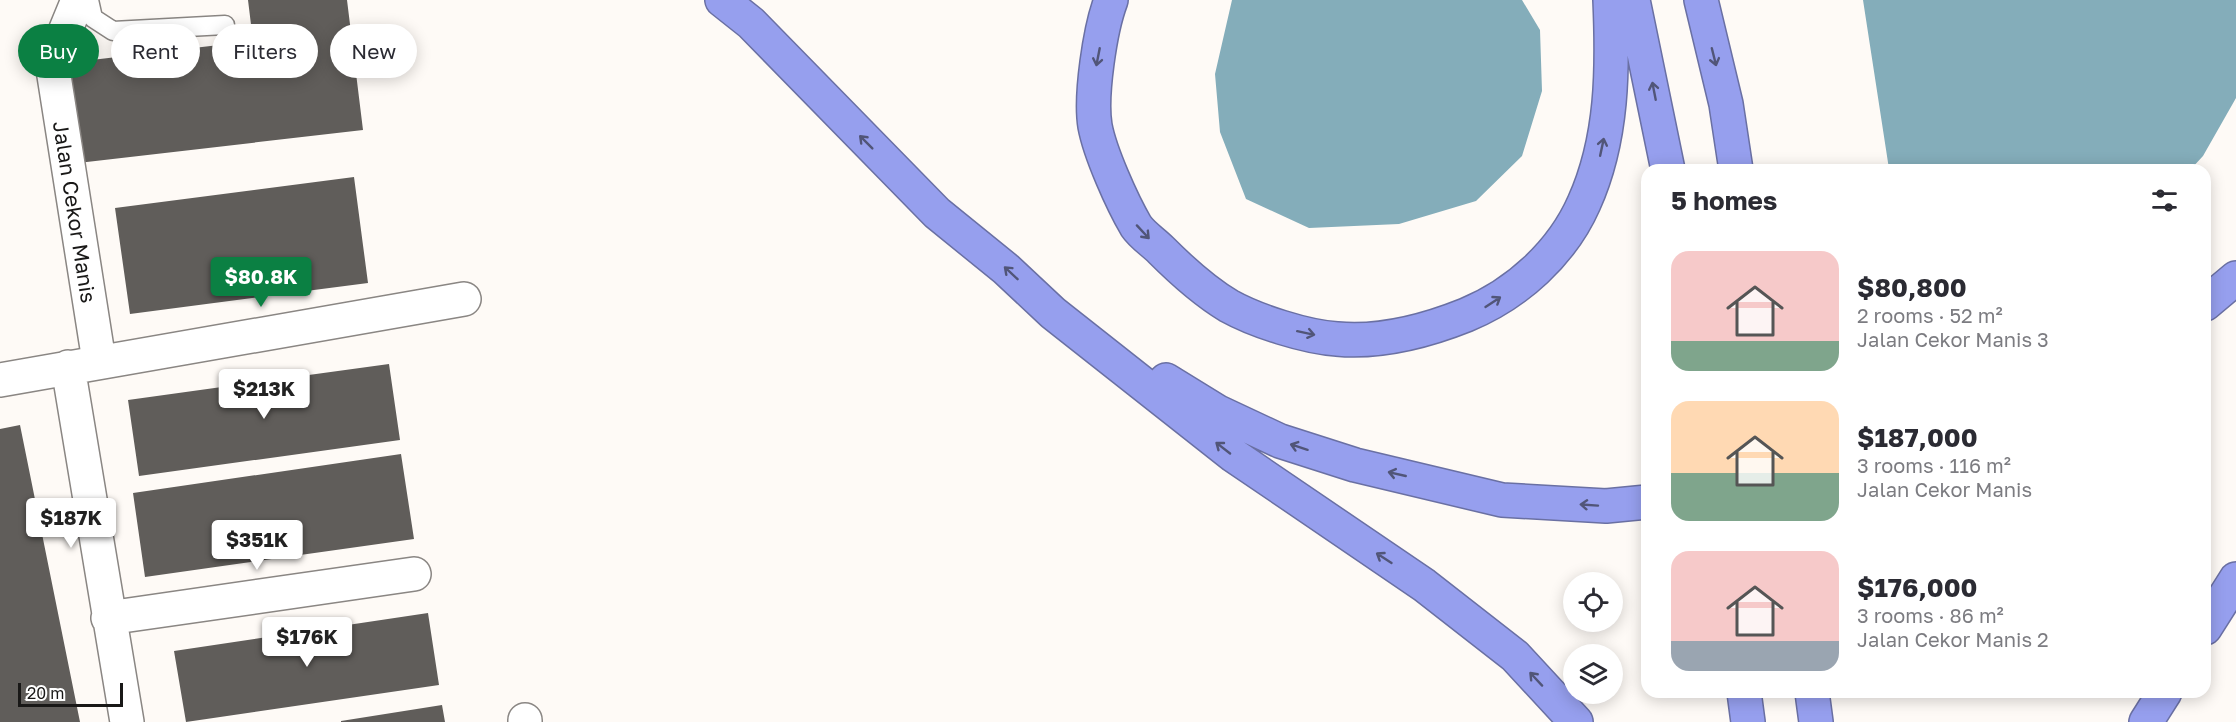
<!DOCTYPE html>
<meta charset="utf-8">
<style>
body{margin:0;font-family:"Golos Text",sans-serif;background:#f7f7f7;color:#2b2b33;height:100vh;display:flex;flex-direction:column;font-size:22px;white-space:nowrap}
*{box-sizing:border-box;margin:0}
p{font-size:20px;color:#7c7c81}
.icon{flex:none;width:33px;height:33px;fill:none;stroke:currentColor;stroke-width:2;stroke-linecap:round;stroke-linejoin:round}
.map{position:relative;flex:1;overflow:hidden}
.sheet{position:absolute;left:1641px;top:164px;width:570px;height:534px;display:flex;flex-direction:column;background:#fff;border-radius:18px;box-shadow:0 3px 15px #0003}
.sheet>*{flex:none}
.top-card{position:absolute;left:18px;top:24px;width:570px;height:54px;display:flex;gap:12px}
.tools{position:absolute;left:1563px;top:572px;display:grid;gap:12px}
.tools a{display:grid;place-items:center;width:60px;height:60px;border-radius:50%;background:#fff;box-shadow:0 3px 15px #0003;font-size:30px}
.scale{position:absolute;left:18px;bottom:15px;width:105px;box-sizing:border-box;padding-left:6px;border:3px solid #191817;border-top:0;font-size:16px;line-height:21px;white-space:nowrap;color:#191817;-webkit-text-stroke:4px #fff;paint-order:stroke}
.price{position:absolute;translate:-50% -51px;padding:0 14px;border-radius:6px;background:#fff;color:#222;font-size:20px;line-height:39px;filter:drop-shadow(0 2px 3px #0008)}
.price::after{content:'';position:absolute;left:50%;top:36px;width:18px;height:14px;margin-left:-9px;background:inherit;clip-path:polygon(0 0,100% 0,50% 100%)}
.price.on{background:#0b8043;color:#fff}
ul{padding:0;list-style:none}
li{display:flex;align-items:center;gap:18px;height:150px;padding:0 30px}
li span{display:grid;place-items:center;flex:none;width:168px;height:120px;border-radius:18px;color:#555}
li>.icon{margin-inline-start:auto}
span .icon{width:72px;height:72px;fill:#fffc;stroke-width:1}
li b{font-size:26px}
h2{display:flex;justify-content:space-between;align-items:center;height:72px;padding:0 30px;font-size:26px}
.tag{padding:0 21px;border-radius:27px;background:#fff;box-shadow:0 3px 15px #0003;font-size:21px;line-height:54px}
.tag.on{background:#0b8043;color:#fff}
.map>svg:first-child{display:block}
.water{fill:#84adba}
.building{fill:#605d5a}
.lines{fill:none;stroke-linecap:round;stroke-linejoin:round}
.service-casing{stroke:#8a8683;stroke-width:21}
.minor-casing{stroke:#8a8683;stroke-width:36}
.motorway-casing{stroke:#6a70a3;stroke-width:36}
.service{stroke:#fff;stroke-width:18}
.minor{stroke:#fff;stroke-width:33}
.motorway{stroke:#969fee;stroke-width:33}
.oneway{stroke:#515578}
.labels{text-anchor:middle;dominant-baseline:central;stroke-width:6;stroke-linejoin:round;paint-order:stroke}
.street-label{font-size:21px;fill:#191817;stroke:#fff}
</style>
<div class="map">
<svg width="2236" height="722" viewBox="0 0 2236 722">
<rect width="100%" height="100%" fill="#fefaf6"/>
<path class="water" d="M1232,0H1522L1540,30L1542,91L1522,156L1476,201L1399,224L1309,228L1246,199L1220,132L1215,74Z
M1863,0H2236V98L2203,156L2191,169H1889Z"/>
<path class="building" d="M248,0H347L363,130L78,163L66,63L253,41Z
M354,177L368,283L130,314L115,208Z
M389,364L400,440L139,476L128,400Z
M20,425L80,722H0V429Z
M401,454L414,539L145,577L133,493Z
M428,613L439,685L186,722L174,651Z
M442,705L445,722H341V721Z"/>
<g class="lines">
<g class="service-casing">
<path id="service" d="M89,0L93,18L113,31L225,25"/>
</g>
<g class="minor-casing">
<path id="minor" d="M78,0L52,63L99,361
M68,367L127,722
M0,380L464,299
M108,618L414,574
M525,722V720"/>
</g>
<g class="motorway-casing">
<path id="motorway" d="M722,0L751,23L937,213L1006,269L1053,313L1233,455L1424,585L1515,656L1576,722
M1111,0C1100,29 1090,96 1095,126C1100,153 1122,202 1136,226C1142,235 1153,242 1161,250C1181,270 1204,291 1229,306C1256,321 1306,337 1337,339C1380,343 1426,331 1466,315C1517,294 1562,253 1584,203C1613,139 1613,68 1610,0
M1633,0L1668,170
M1701,0L1726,104L1736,170
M2205,304L2236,278
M1166,380L1218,412L1280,441L1355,465L1502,500L1606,506L1647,502
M2205,628L2236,579
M1744,692L1748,722
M1812,692L1816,722
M2146,722L2165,692"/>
</g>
<use href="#service" class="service"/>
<use href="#minor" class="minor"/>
<use href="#motorway" class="motorway"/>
</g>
<defs><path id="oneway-shaft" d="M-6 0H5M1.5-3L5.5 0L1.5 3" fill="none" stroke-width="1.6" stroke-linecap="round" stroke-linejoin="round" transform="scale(1.5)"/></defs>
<g class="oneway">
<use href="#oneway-shaft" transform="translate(1098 57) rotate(101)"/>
<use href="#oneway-shaft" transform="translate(1714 57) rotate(76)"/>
<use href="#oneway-shaft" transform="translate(1654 91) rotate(-101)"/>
<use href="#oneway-shaft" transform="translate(866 142) rotate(-135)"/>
<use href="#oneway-shaft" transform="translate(1602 147) rotate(-78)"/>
<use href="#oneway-shaft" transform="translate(1143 232) rotate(47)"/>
<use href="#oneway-shaft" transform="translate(1011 273) rotate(-137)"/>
<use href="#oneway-shaft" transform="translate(1493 302) rotate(-33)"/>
<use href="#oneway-shaft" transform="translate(1306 333) rotate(12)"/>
<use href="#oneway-shaft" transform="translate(1299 447) rotate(-162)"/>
<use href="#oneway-shaft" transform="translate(1223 448) rotate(-142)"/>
<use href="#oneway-shaft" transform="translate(1397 474) rotate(-167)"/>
<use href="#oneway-shaft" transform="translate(1589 505) rotate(-176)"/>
<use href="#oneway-shaft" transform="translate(1384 558) rotate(-147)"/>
<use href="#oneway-shaft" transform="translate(1536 679) rotate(-133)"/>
</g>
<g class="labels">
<g class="street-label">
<text transform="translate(75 212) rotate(81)">Jalan Cekor Manis</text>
</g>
</g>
</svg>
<div class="tools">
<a><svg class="icon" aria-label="locate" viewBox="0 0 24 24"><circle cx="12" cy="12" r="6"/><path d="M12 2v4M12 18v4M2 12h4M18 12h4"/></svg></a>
<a><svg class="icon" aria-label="layers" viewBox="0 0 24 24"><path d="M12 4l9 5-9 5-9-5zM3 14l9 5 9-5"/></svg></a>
</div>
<div class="scale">20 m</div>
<b class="price on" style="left:261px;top:308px">$80.8K</b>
<b class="price" style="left:264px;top:420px">$213K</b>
<b class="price" style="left:71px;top:549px">$187K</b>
<b class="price" style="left:257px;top:571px">$351K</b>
<b class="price" style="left:307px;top:668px">$176K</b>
<div class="top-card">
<a class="tag on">Buy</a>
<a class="tag">Rent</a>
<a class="tag">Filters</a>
<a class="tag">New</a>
</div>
<section class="sheet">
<h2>5 homes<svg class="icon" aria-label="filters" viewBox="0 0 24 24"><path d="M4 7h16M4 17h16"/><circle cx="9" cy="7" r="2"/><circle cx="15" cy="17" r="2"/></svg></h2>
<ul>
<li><span style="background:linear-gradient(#f6c9c9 75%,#7fa58c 0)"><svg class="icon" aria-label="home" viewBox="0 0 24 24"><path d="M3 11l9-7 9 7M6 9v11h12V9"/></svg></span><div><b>$80,800</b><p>2 rooms · 52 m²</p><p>Jalan Cekor Manis 3</p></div></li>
<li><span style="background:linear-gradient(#ffd9b3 60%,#7fa58c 0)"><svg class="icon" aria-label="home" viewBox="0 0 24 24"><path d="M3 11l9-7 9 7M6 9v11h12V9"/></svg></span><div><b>$187,000</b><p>3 rooms · 116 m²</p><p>Jalan Cekor Manis</p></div></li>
<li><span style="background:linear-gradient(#f6c9c9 75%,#9aa5b1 0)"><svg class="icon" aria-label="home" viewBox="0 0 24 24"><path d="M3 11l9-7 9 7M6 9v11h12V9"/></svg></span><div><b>$176,000</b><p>3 rooms · 86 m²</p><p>Jalan Cekor Manis 2</p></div></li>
</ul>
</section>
</div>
